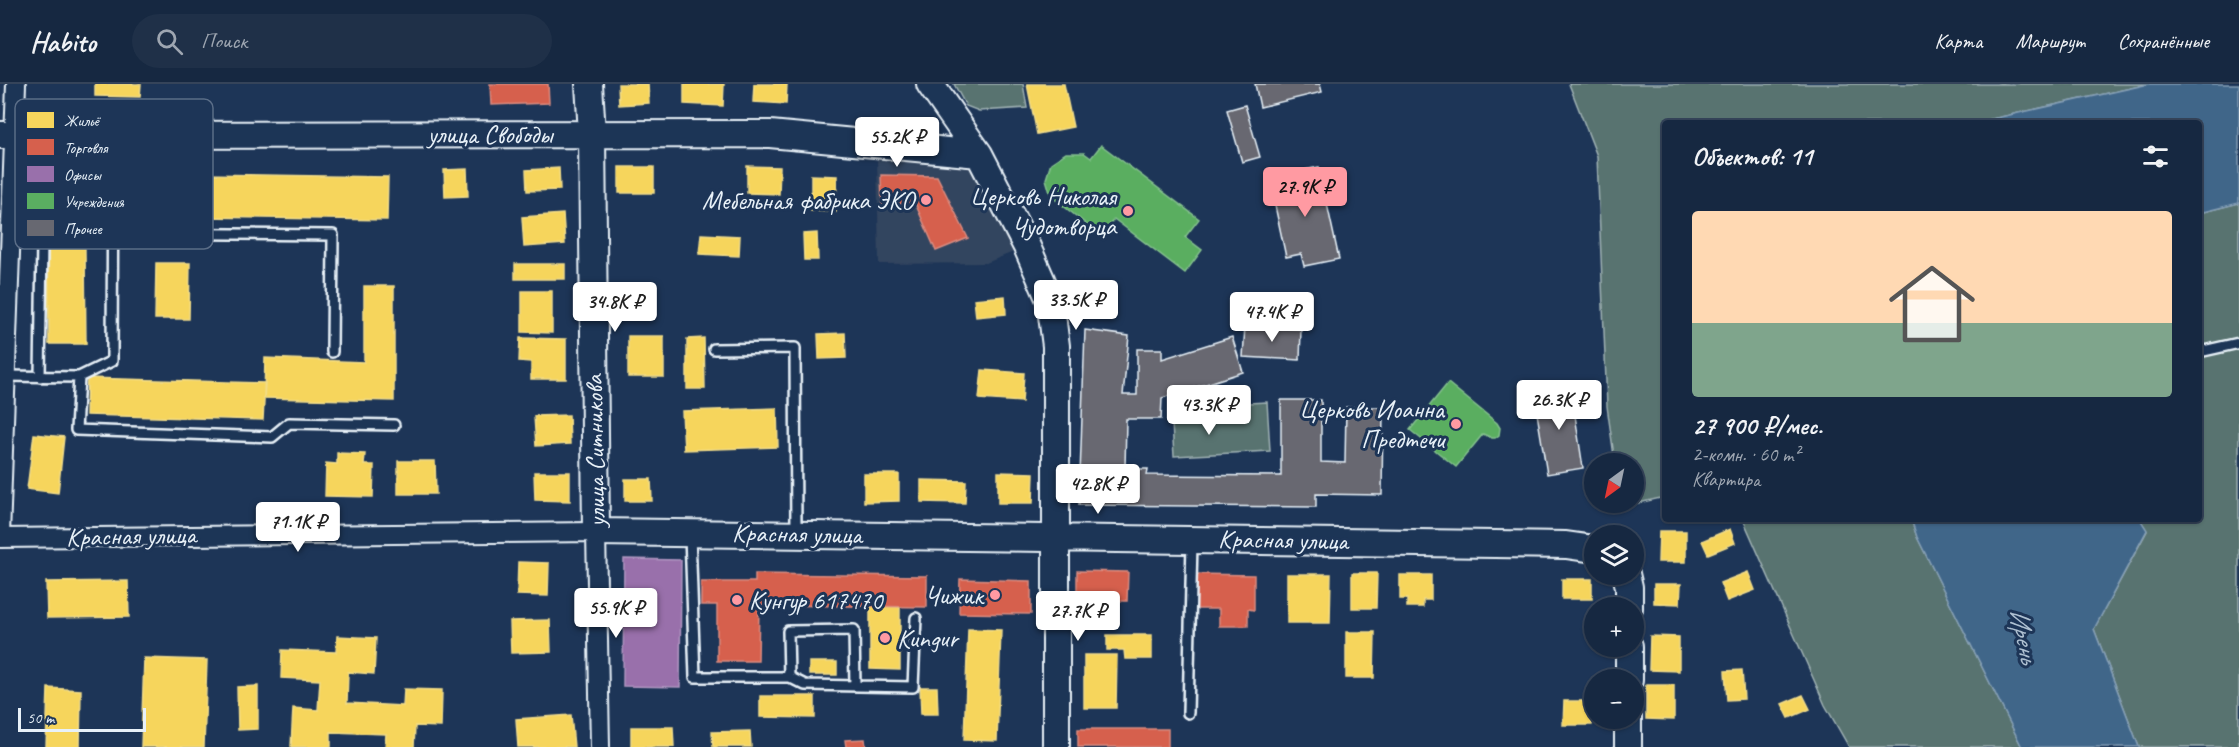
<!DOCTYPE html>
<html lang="ru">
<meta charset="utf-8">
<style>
body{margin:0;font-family:Caveat,sans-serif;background:#1f3048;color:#f1f3f6;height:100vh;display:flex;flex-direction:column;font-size:22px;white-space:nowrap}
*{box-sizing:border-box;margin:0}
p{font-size:20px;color:#9ea6b1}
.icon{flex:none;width:33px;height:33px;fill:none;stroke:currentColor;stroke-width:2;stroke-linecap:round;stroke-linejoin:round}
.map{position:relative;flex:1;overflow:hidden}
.side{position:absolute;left:1662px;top:36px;width:540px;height:402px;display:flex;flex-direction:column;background:#162841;border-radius:6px;box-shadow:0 2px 4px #0004,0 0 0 2px #35445a}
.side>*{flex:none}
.needle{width:39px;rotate:213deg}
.fabs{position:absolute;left:1584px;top:369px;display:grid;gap:12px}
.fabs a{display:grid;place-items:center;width:60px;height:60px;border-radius:50%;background:#162841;box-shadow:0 2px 4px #0004,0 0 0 2px #35445a;font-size:30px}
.scale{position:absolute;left:18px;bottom:15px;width:128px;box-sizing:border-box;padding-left:6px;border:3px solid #e8f1f8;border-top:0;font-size:16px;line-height:21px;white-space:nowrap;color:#e8f1f8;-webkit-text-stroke:4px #1d3557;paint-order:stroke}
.price{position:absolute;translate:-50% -51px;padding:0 14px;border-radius:6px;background:#fff;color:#222;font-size:20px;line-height:39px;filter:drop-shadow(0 2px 3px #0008)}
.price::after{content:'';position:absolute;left:50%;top:36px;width:18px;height:14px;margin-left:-9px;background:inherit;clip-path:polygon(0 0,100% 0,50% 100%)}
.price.current{background:#ff9aa2;color:#111}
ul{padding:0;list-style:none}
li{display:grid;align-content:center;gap:12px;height:318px;padding:0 30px}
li+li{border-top:2px solid #35445a}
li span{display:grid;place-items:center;height:186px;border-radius:6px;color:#555}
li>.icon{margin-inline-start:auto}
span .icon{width:108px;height:108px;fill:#fffc;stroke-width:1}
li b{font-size:26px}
h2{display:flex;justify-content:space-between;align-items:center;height:72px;padding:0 30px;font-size:26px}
header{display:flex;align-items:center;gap:36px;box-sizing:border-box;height:84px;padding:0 30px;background:#162841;border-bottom:2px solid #35445a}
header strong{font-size:28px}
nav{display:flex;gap:33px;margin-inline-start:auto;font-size:21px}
.search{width:420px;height:54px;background:#1f3048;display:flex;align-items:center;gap:15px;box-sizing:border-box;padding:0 21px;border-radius:33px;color:#9ea6b1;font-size:22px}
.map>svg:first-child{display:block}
.built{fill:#33445f}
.green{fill:#587370;stroke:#a0b2b4;stroke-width:1.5}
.water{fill:#416689;stroke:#849eb5;stroke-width:1.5}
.homes{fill:#f6d55c;stroke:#f2dd8b;stroke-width:1.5}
.shops{fill:#d6604d;stroke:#db8c80;stroke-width:1.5}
.offices{fill:#9970ab;stroke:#b197c2;stroke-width:1.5}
.public{fill:#5aae61;stroke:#85c28e;stroke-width:1.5}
.building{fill:#676871;stroke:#e8f1f8;stroke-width:1.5}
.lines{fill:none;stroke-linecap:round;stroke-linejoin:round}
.lane-casing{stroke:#e8f1f8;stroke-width:14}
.street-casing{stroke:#e8f1f8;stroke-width:22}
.secondary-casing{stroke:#e8f1f8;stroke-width:30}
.lane{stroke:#1d3557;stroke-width:9}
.street{stroke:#1d3557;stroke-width:18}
.secondary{stroke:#1d3557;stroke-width:26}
.poi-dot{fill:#ff9aa2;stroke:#1d3557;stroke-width:2}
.labels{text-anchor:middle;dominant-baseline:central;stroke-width:6;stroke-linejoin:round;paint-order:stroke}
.street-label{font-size:26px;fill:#e8f1f8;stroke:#1d3557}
.poi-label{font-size:26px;fill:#e8f1f8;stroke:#1d3557;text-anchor:end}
.water-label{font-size:27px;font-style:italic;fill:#aec0d1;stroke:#1d3557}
.key{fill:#1d3557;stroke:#5a6d87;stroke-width:1.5}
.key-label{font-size:16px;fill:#e8f1f8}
</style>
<header>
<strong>Habito</strong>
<div class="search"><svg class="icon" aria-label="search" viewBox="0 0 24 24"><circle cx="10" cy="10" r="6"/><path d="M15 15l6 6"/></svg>Поиск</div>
<nav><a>Карта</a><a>Маршрут</a><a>Сохранённые</a></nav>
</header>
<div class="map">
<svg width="2239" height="663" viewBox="0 0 2239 663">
<rect width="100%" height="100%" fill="#1d3557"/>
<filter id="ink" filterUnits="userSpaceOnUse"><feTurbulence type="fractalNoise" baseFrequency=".0167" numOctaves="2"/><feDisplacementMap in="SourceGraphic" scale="12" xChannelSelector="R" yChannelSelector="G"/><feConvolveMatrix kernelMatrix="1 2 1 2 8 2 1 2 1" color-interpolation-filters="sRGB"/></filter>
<g filter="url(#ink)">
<path class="built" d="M877,69L973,76L1016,167L986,179L879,180Z"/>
<path class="green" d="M954,0H1023L1027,24L979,27L966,22Z
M1569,0H2149L1974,39H1665V413L1621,423V419L1634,418V380L1615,379L1607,322L1597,72Z
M2239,119V663H2139L2094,545L2147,447L2140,435H2199V129Z
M1267,318L1270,367L1174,372L1171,323Z
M1743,435H1911L1917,453L2022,663H1849L1825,621Z"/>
<path class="water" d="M2149,0H2239V119L2199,129V39H1974Z
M1911,435H2140L2147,446L2094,545L2139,663H2022L1917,453Z"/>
<path class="homes" d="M95,0H141L140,13L95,12Z
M618,0H648L649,19L619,21Z
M684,0H724L723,22L684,20Z
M754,0H787L786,20L753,18Z
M1027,0H1064L1073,43L1037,50Z
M48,80H84L86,260H49Z
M747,82L780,83L779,110L747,109Z
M619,83H654V109H619Z
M559,84L560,106L527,107L526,86Z
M467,85L468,112L445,113L444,86Z
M147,89L388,93L387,136L147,132Z
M811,91L837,92L836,128L811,127Z
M563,130L565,160L524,163L522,133Z
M817,149L818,176H804L803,150Z
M701,150L740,152L739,172L699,170Z
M156,179H190L189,235H155Z
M515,180H565V195H515Z
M364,202H394V317L264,314L265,274L364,278Z
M522,207H552V249L522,248Z
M1005,212L1006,230L976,233L974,215Z
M845,249L846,274L819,275L818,250Z
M628,252H664V293H628Z
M520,254L566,255V295H531V278L519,277Z
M704,254L705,305H687V255Z
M982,286L1024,289L1022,318L979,315Z
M87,294L265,299L263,336L86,331Z
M777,324L778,363L684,366L682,327Z
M569,331L570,360L536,362L534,332Z
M34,350L64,353L58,409L27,405Z
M337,369L365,370L364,381H374L373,413L325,412L326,379L337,380Z
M398,377H435L436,410H398Z
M534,388H570V417L535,416Z
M998,388L1034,389L1033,419H998Z
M864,390H899V417L864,418Z
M625,395H651L652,417H625Z
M921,396L966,397L965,419L921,418Z
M1730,445L1735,459L1708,470L1702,457Z
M1659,447H1686V478H1658Z
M518,478L549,479L548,512L517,511Z
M1748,488L1755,506L1727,517L1720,499Z
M1352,489H1377L1376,524H1352Z
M1287,490H1331L1330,539H1287Z
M1400,491H1431V516H1423V523H1407V515H1400Z
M1562,495H1592V515H1562Z
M128,497L129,533L47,534L46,498Z
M1654,500H1681L1680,520L1654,519Z
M870,522L900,523V586L870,585Z
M550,536L551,568L511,569L510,537Z
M968,545L1001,546L997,657L964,656Z
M1346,548H1375L1374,594H1346Z
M1107,551H1152V575H1125L1124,566H1107Z
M337,552L376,554L374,590L348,588L347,619L403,622L404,605L442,606L441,643L415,642L414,663H385L386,650L331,648V663H291L293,624L318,626L320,596L281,594L282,566L336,568Z
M1650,552L1679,553V587L1649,586Z
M1084,571H1117L1116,624H1084Z
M144,574L207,576L204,663H141Z
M809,578H837V591H809Z
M1742,586L1744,615L1727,616L1725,587Z
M1646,601H1674V636L1646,635Z
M258,602V645L238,646L237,603Z
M920,603H937L938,630H921Z
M48,604L81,606L80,663H46Z
M1803,611L1810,625L1789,634L1782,620Z
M760,612H815V634L760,633Z
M1564,617H1592V641H1563Z
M571,631L574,663H518L516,635Z
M631,643H673L674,663H631Z
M750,647L751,663H713L712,648Z"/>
<path class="shops" d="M490,0H548L549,19L491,21Z
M881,91L937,92L968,154L936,167L915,119L882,121Z
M1077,487L1128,488L1127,517H1118V510L1102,509V518L1077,517Z
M755,490L927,492V523L759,521L758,577H717V521H701V498H755Z
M1195,490L1254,491V526L1248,525V542H1219V525H1195Z
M960,495L1031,497V530L959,529Z
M1078,645H1168V663H1078Z
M865,655L866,663H846L845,656Z"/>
<path class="offices" d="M624,475L681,476L680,603L623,602Z"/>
<path class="public" d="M1101,61L1199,135L1185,153L1202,166L1185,189L1114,135L1101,152L1051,112L1046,95L1051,79L1066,69H1084L1091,74Z
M1448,299L1497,339L1500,344L1499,351L1495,354H1492L1483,350L1456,383L1410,346Z"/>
<path class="building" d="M1255,0H1320L1322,8L1260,23Z
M1245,21L1260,73L1242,78L1227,26Z
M1319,83L1339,175L1304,182L1301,170L1286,173L1271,103L1286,100L1284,90Z
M1245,242L1301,245L1300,276L1243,273Z
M1085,246L1129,252L1123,311H1137V265H1162V275L1232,253L1243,288L1162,314L1161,335H1126L1125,385H1148L1147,391L1281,392V316H1321V378L1345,379L1346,323H1383L1382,411L1316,410V423L1079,421Z
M1571,305L1583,384L1547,390L1534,311Z"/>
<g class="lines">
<g class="lane-casing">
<path id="lane" d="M14,88L43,89L40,293
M113,149L333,151L332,268
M714,265L795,264L796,448
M2199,268L2239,259
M6,292L79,293L76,346L272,353L289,339L394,341
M79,293L112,277L113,53
M690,451L695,593H789L805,601L913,603L916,534
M789,593L788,547L854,546L855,602
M1188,629L1192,458"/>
</g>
<g class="street-casing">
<path id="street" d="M0,451L16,0
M0,454L596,448L600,663"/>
</g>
<g class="secondary-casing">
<path id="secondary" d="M589,0L592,50L596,448L1566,461L1594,465
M930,0L979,70L1027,163L1050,216L1056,262V663
M0,51L770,50L979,70
M1626,490L1629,503V524
M1629,596V562
M1628,663V634"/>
</g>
<use href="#lane" class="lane"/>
<use href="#street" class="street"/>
<use href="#secondary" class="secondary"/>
</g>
</g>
<g class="poi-dot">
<circle cx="926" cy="116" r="6"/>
<circle cx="1128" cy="127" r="6"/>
<circle cx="1456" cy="340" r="6"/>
<circle cx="995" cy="511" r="6"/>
<circle cx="737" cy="516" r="6"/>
<circle cx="885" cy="554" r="6"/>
</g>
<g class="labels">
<g class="street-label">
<text x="490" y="50">улица Свободы</text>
<text transform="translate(595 367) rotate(-91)">улица Ситникова</text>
<text transform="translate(797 450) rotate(1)">Красная улица</text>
<text transform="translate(131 452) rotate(-1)">Красная улица</text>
<text transform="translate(1283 456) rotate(1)">Красная улица</text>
</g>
<g class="poi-label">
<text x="1116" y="112">Церковь Николая<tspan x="1116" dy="30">Чудотворца</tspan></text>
<text x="914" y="116">Мебельная фабрика ЭКО</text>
<text x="1444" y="325">Церковь Иоанна<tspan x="1444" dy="30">Предтечи</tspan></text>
<text x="983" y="511">Чижик</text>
<text x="749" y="516" text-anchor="start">Кунгур 617470</text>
<text x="897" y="554" text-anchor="start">Kungur</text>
</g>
<g class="water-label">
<text transform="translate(2024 551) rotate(78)">Ирень</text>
</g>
</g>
<rect x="15" y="15" width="198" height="150" rx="9" class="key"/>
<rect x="27" y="28" width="27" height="16" fill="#f6d55c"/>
<rect x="27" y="55" width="27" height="16" fill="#d6604d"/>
<rect x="27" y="82" width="27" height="16" fill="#9970ab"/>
<rect x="27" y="109" width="27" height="16" fill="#5aae61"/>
<rect x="27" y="136" width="27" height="16" fill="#676871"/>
<g class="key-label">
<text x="64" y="42">Жильё</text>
<text x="64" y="69">Торговля</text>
<text x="64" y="96">Офисы</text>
<text x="64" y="123">Учреждения</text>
<text x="64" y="150">Прочее</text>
</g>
</svg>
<div class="fabs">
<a><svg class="needle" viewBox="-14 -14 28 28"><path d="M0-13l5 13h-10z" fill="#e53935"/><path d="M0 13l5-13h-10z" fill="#9ea6b1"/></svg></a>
<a><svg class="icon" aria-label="layers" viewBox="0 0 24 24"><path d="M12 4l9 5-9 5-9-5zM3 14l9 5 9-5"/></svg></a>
<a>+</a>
<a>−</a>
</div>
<div class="scale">50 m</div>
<b class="price" style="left:897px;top:84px">55.2K ₽</b>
<b class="price current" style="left:1305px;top:134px">27.9K ₽</b>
<b class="price" style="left:1076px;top:247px">33.5K ₽</b>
<b class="price" style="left:615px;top:249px">34.8K ₽</b>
<b class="price" style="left:1272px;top:259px">47.4K ₽</b>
<b class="price" style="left:1559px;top:347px">26.3K ₽</b>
<b class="price" style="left:1209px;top:352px">43.3K ₽</b>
<b class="price" style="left:1098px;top:431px">42.8K ₽</b>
<b class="price" style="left:298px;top:469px">71.1K ₽</b>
<b class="price" style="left:616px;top:555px">55.9K ₽</b>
<b class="price" style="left:1078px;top:558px">27.7K ₽</b>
<section class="side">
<h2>Объектов: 11<svg class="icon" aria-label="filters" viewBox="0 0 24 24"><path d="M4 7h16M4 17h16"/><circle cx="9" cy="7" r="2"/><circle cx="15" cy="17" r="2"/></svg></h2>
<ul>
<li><span style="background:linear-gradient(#ffd9b3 60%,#7fa58c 0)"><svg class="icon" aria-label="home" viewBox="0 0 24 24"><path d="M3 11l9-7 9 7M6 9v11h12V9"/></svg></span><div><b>27 900 ₽/мес.</b><p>2-комн. · 60 m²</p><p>Квартира</p></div></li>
</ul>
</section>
</div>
